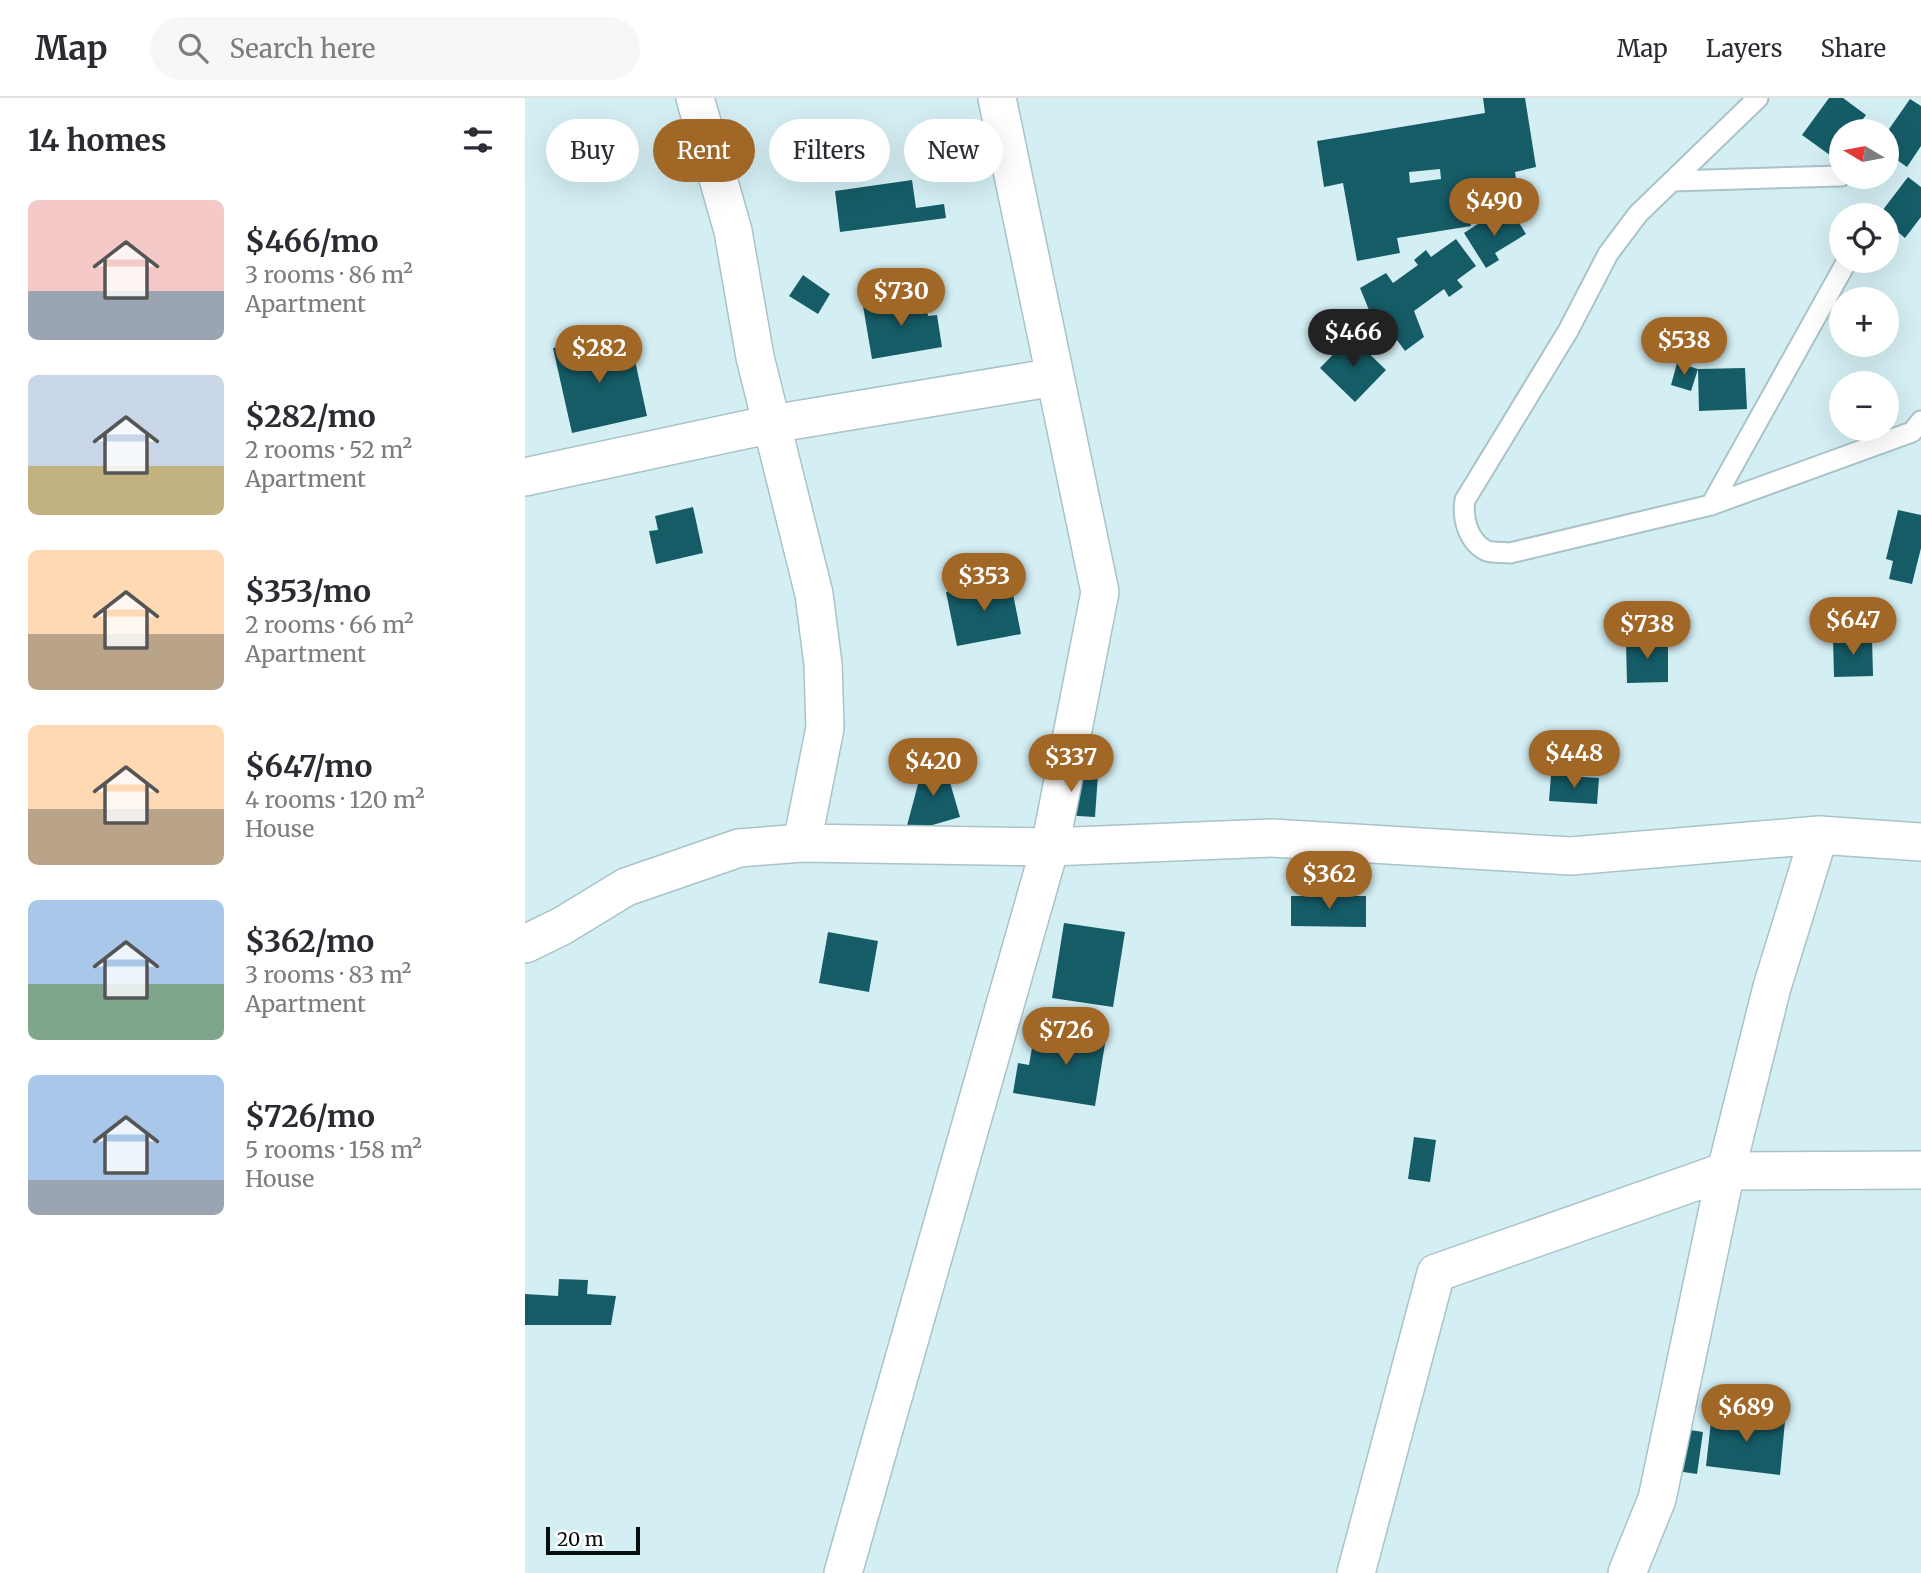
<!DOCTYPE html>
<meta charset="utf-8">
<style>
body{margin:0;font-family:Merriweather,serif;background:#f7f7f7;color:#2b2b33;height:100vh;display:flex;flex-direction:column;font-size:26px;white-space:nowrap}
*{box-sizing:border-box;margin:0}
p{font-size:23px;color:#7c7c81}
.icon{flex:none;width:38px;height:38px;fill:none;stroke:currentColor;stroke-width:2;stroke-linecap:round;stroke-linejoin:round}
.map{position:relative;flex:1;overflow:hidden}
.panel{display:flex;flex-direction:column;background:#fff;width:525px}
.panel>*{flex:none}
.hud{position:absolute;left:21px;top:21px;width:665px;height:63px;display:flex;gap:14px}
.needle{width:46px;rotate:280deg}
.buttons{position:absolute;left:1304px;top:21px;display:grid;gap:14px}
.buttons a{display:grid;place-items:center;width:70px;height:70px;border-radius:50%;background:#fff;box-shadow:0 7px 28px #0002;font-size:35px}
.scale{position:absolute;left:21px;bottom:18px;width:94px;box-sizing:border-box;padding-left:7px;border:4px solid #050d0f;border-top:0;font-size:19px;line-height:24px;white-space:nowrap;color:#050d0f;-webkit-text-stroke:5px #fff;paint-order:stroke}
.price{position:absolute;translate:-50% -60px;padding:0 16px;border-radius:24px;background:#a16727;color:#fff;font-size:23px;line-height:46px;filter:drop-shadow(0 2px 4px #0008)}
.price::after{content:'';position:absolute;left:50%;top:42px;width:21px;height:16px;margin-left:-10px;background:inherit;clip-path:polygon(0 0,100% 0,50% 100%)}
.price.selected{background:#222;color:#fff}
ul{padding:0;list-style:none}
li{display:flex;align-items:center;gap:21px;height:175px;padding:0 28px}
li span{display:grid;place-items:center;flex:none;width:196px;height:140px;border-radius:10px;color:#555}
li>.icon{margin-inline-start:auto}
span .icon{width:84px;height:84px;fill:#fffc;stroke-width:1}
li b{font-size:30px}
h2{display:flex;justify-content:space-between;align-items:center;height:84px;padding:0 28px;font-size:30px}
.tag{padding:0 24px;border-radius:32px;background:#fff;box-shadow:0 7px 28px #0002;font-size:24px;line-height:63px}
.tag.selected{background:#a16727;color:#fff}
header{display:flex;align-items:center;gap:42px;box-sizing:border-box;height:98px;padding:0 35px;background:#fff;border-bottom:2px solid #e1e1e2}
header strong{font-size:33px}
nav{display:flex;gap:38px;margin-inline-start:auto;font-size:24px}
.search{width:490px;height:63px;background:#f7f7f7;display:flex;align-items:center;gap:18px;box-sizing:border-box;padding:0 24px;border-radius:38px;color:#7c7c81;font-size:26px}
main{display:flex;flex:1;min-height:0}
.map>svg:first-child{display:block}
.building{fill:#155c67;fill-rule:evenodd}
.lines{fill:none;stroke-linecap:round;stroke-linejoin:round}
.lane-casing{stroke:#a9c3c8;stroke-width:23}
.street-casing{stroke:#a9c3c8;stroke-width:40}
.lane{stroke:#fff;stroke-width:19}
.street{stroke:#fff;stroke-width:37}
</style>
<header>
<strong>Map</strong>
<div class="search"><svg class="icon" aria-label="search" viewBox="0 0 24 24"><circle cx="10" cy="10" r="6"/><path d="M15 15l6 6"/></svg>Search here</div>
<nav><a>Map</a><a>Layers</a><a>Share</a></nav>
</header>
<main>
<section class="panel">
<h2>14 homes<svg class="icon" aria-label="filters" viewBox="0 0 24 24"><path d="M4 7h16M4 17h16"/><circle cx="9" cy="7" r="2"/><circle cx="15" cy="17" r="2"/></svg></h2>
<ul>
<li><span style="background:linear-gradient(#f6c9c9 65%,#9aa5b1 0)"><svg class="icon" aria-label="home" viewBox="0 0 24 24"><path d="M3 11l9-7 9 7M6 9v11h12V9"/></svg></span><div><b>$466/mo</b><p>3 rooms · 86 m²</p><p>Apartment</p></div></li>
<li><span style="background:linear-gradient(#c9d6e8 65%,#c2b280 0)"><svg class="icon" aria-label="home" viewBox="0 0 24 24"><path d="M3 11l9-7 9 7M6 9v11h12V9"/></svg></span><div><b>$282/mo</b><p>2 rooms · 52 m²</p><p>Apartment</p></div></li>
<li><span style="background:linear-gradient(#ffd9b3 60%,#b9a48a 0)"><svg class="icon" aria-label="home" viewBox="0 0 24 24"><path d="M3 11l9-7 9 7M6 9v11h12V9"/></svg></span><div><b>$353/mo</b><p>2 rooms · 66 m²</p><p>Apartment</p></div></li>
<li><span style="background:linear-gradient(#ffd9b3 60%,#b9a48a 0)"><svg class="icon" aria-label="home" viewBox="0 0 24 24"><path d="M3 11l9-7 9 7M6 9v11h12V9"/></svg></span><div><b>$647/mo</b><p>4 rooms · 120 m²</p><p>House</p></div></li>
<li><span style="background:linear-gradient(#a9c7e8 60%,#7fa58c 0)"><svg class="icon" aria-label="home" viewBox="0 0 24 24"><path d="M3 11l9-7 9 7M6 9v11h12V9"/></svg></span><div><b>$362/mo</b><p>3 rooms · 83 m²</p><p>Apartment</p></div></li>
<li><span style="background:linear-gradient(#a9c7e8 75%,#9aa5b1 0)"><svg class="icon" aria-label="home" viewBox="0 0 24 24"><path d="M3 11l9-7 9 7M6 9v11h12V9"/></svg></span><div><b>$726/mo</b><p>5 rooms · 158 m²</p><p>House</p></div></li>
</ul>
</section>
<div class="map">
<svg width="1396" height="1475" viewBox="0 0 1396 1475">
<rect width="100%" height="100%" fill="#d4eff4"/>
<path class="building" d="M958,0H1000L1011,69L990,74L994,100L970,104L971,112L944,116L946,128L872,140L875,155L832,163L818,85L799,89L792,43L960,15ZM915,71L916,81L885,85L884,74Z
M1304,0H1318L1341,17L1329,33H1316V51L1309,60L1277,37Z
M1385,1L1396,8V48L1382,69L1362,55V34Z
M1383,79L1396,89V119L1380,140L1362,125V117H1354Z
M387,82L391,110L419,106L421,120L315,134L310,93Z
M988,115L1001,136L970,155L974,162L961,170L939,135L959,122L964,129Z
M931,141L951,168L932,182L938,189L924,199L919,191L889,213L899,239L880,253L872,242L855,256L828,228L844,212L835,190L861,175L868,185L893,167L889,162L901,152L906,159Z
M278,177L305,196L293,216L264,198Z
M399,198L403,218L412,217L417,249L347,261L338,208Z
M826,238L861,272L830,304L795,270Z
M75,240L76,248L96,244L99,260L109,258L122,318L47,335L28,250Z
M1152,265L1173,271L1166,293L1146,287Z
M1220,270L1222,311L1174,313L1173,271Z
M168,409L178,455L131,466L124,433L133,432L130,418Z
M1373,412L1396,417V450L1387,486L1364,481L1368,463L1361,461Z
M485,481L496,536L432,548L421,494Z
M1347,539L1348,578L1309,579L1308,540Z
M1143,542V584L1102,585L1101,543Z
M418,660L435,719L380,735L396,675L394,668Z
M522,673L573,676L570,719L519,716Z
M1026,677L1074,680L1072,706L1024,703Z
M766,798H841V829L766,828Z
M539,825L600,834L588,909L527,900Z
M303,834L353,843L344,894L294,885Z
M546,921L583,927L570,1008L488,995L493,965L504,967L508,944L541,950Z
M889,1039L911,1042L905,1084L883,1081Z
M34,1181L63,1182L62,1196L91,1198L86,1227H0V1196L33,1198Z
M1187,1315L1260,1323L1255,1377L1181,1368Z
M1152,1330L1178,1334L1172,1376L1145,1372Z"/>
<g class="lines">
<g class="lane-casing">
<path id="lane" d="M1233,0L1113,116L1083,156L1043,233L940,402C937,420 943,444 962,453C968,455 979,454 985,455L1186,407L1387,334L1396,323
M1147,83L1316,78
M1186,407L1322,163"/>
</g>
<g class="street-casing">
<path id="street" d="M170,0L208,133L230,259L289,496L298,566L300,630L277,745
M0,379L247,326L530,279
M0,846L37,828L101,789L214,750L277,745L525,749L746,740L1046,758L1294,737
M318,1475L525,749L575,494L472,0
M831,1475L911,1175L1201,1073L1396,1072
M1102,1475L1132,1401L1201,1073L1247,889L1294,737L1396,744"/>
</g>
<use href="#lane" class="lane"/>
<use href="#street" class="street"/>
</g>
</svg>
<div class="buttons">
<a><svg class="needle" viewBox="-14 -14 28 28"><path d="M0-13l5 13h-10z" fill="#e53935"/><path d="M0 13l5-13h-10z" fill="#7c7c81"/></svg></a>
<a><svg class="icon" aria-label="locate" viewBox="0 0 24 24"><circle cx="12" cy="12" r="6"/><path d="M12 2v4M12 18v4M2 12h4M18 12h4"/></svg></a>
<a>+</a>
<a>−</a>
</div>
<div class="scale">20 m</div>
<b class="price" style="left:969px;top:140px">$490</b>
<b class="price" style="left:376px;top:230px">$730</b>
<b class="price selected" style="left:828px;top:271px">$466</b>
<b class="price" style="left:1159px;top:279px">$538</b>
<b class="price" style="left:74px;top:287px">$282</b>
<b class="price" style="left:459px;top:515px">$353</b>
<b class="price" style="left:1328px;top:559px">$647</b>
<b class="price" style="left:1122px;top:563px">$738</b>
<b class="price" style="left:1049px;top:692px">$448</b>
<b class="price" style="left:546px;top:696px">$337</b>
<b class="price" style="left:408px;top:700px">$420</b>
<b class="price" style="left:804px;top:813px">$362</b>
<b class="price" style="left:541px;top:969px">$726</b>
<b class="price" style="left:1221px;top:1346px">$689</b>
<div class="hud">
<a class="tag">Buy</a>
<a class="tag selected">Rent</a>
<a class="tag">Filters</a>
<a class="tag">New</a>
</div>
</div>
</main>
